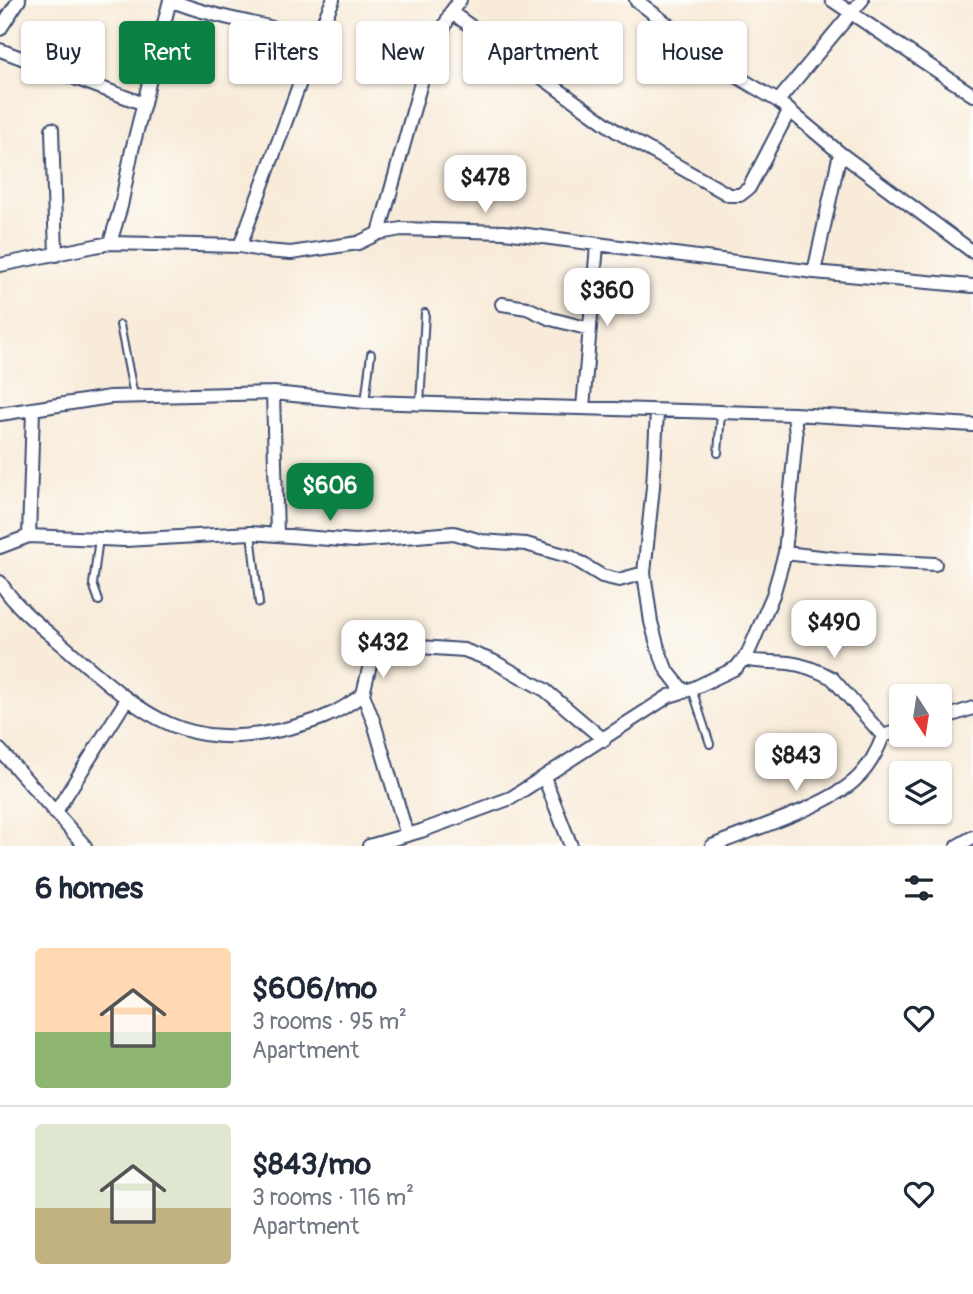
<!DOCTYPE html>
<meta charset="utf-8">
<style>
body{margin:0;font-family:Pangolin,sans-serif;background:#f2f2f3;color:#1f2937;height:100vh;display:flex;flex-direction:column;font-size:26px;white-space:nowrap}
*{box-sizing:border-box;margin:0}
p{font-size:23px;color:#747a83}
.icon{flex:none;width:38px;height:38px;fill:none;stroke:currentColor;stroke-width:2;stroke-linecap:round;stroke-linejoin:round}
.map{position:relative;height:846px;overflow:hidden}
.sheet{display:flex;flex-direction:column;background:#fff;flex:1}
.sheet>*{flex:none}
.banner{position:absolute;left:21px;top:21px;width:931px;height:63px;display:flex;gap:14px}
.needle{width:46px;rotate:168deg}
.tools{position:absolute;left:889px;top:684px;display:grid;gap:14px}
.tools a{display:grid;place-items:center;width:63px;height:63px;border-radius:7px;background:#fff;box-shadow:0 2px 5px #0004;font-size:35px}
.price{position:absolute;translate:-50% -60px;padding:0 16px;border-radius:14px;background:#fff;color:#222;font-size:23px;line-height:46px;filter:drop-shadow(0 2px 4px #0008)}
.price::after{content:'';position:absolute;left:50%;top:42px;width:21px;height:16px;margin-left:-10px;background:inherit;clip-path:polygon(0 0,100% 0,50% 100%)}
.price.on{background:#0b8043;color:#fff}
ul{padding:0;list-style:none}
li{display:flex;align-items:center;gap:21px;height:175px;padding:0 35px}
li+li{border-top:2px solid #e0e1e3}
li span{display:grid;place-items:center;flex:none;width:196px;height:140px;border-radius:7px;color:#555}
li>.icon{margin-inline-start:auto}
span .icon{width:84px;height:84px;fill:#fffc;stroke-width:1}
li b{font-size:30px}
h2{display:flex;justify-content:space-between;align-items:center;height:84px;padding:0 35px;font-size:30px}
.tag{padding:0 24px;border-radius:7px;background:#fff;box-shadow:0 2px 5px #0004;font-size:24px;line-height:63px}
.tag.on{background:#0b8043;color:#fff}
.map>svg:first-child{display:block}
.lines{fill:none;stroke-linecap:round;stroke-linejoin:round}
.service-casing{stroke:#3c4b70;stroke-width:10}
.minor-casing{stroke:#3c4b70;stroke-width:16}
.service{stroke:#fff;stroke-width:6}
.minor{stroke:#fff;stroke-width:12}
</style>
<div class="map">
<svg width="973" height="846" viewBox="0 0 973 846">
<rect width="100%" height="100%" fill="#fdfcf7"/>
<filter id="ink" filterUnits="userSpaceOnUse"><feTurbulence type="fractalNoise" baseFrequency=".0143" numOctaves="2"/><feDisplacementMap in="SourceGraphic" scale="14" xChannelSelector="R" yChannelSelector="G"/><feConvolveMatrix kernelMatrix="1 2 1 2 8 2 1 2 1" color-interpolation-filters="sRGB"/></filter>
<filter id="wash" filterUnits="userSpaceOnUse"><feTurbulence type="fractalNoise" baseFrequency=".00686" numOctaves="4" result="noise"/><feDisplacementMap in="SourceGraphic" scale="28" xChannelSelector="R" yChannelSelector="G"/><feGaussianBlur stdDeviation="1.57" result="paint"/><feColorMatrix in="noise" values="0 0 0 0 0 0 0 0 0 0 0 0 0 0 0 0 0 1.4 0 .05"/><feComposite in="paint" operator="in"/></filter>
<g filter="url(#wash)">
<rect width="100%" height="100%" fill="#f8ebd9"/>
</g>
<g filter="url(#ink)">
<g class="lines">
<g class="service-casing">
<path id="service" d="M120,325L134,396
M365,402L371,354
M420,404L425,313
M718,453L721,413
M251,533L259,603
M99,538L93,584L99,601
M692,689L710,744"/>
</g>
<g class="minor-casing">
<path id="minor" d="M170,0C216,19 267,24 316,39
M636,0L731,73L778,101L840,153L973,252
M832,0L973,95
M451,12L616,131L729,195H740L749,188L789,111
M0,29L19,0
M0,50L144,104
M778,101L862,0
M52,129L56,255
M379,233L424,72L451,12L460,0
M110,243L121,206L132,150L170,0
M240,246L316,39L333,0
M0,265L110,243L240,246L266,251L291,253L358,243L379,233L401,229L504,232L814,272L973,286
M814,272L840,153
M502,304L527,308L551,319L590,329
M273,393L277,534
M583,408L597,245
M657,412L653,487L644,573L651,622L658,648L666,669L684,692
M0,414L110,397L273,393L365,402L794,414L973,425
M29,536L125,540L251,533L355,541L454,533L481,541L526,544L571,557L602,576L619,580L644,573
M0,547L29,536L33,410
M785,553L838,559L935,564
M0,582C18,611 47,631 72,653C142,713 182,752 281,730C314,722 335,716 363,694
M743,659C759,663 773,661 789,663C804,665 819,671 832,678L883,736
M940,719L973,708
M883,736L901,730
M0,750L85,846
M544,777L571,846
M55,813L127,699
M407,835L374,723L363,694L372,656L378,650L405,646L464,650L493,661L545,690L604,740
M369,846L421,831L511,798L669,696L692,689L736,668L748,653L755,637L773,595L785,553L796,436L794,414
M712,846C750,830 825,807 854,781C868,769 877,752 883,736
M957,846L973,837"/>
</g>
<use href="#service" class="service"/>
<use href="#minor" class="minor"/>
</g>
</g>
</svg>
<div class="tools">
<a><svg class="needle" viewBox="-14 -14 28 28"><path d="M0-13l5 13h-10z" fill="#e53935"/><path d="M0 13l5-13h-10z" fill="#747a83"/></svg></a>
<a><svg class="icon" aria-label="layers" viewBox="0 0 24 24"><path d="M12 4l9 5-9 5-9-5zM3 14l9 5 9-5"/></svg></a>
</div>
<b class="price" style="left:485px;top:215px">$478</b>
<b class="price" style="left:607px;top:328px">$360</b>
<b class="price on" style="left:330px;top:523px">$606</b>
<b class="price" style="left:834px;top:660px">$490</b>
<b class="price" style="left:383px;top:680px">$432</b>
<b class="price" style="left:796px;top:793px">$843</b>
<div class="banner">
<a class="tag">Buy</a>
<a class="tag on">Rent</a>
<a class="tag">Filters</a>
<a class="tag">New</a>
<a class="tag">Apartment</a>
<a class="tag">House</a>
</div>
</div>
<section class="sheet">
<h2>6 homes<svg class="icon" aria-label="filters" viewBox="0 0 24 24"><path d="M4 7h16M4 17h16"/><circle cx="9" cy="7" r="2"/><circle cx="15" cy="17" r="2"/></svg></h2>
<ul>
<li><span style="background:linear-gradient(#ffd9b3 60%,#8fb573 0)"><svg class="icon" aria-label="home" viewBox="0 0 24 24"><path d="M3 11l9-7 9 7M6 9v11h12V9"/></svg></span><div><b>$606/mo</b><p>3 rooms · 95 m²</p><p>Apartment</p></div><svg class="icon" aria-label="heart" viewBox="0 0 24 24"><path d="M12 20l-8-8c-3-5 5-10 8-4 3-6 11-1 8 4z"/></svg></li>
<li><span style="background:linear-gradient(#dfe7d0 60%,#c2b280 0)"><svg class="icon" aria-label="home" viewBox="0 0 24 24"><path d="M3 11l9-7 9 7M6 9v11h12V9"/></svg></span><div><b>$843/mo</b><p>3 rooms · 116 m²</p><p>Apartment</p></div><svg class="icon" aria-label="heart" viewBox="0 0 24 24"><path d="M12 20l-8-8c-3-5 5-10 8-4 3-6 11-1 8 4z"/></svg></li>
</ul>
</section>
